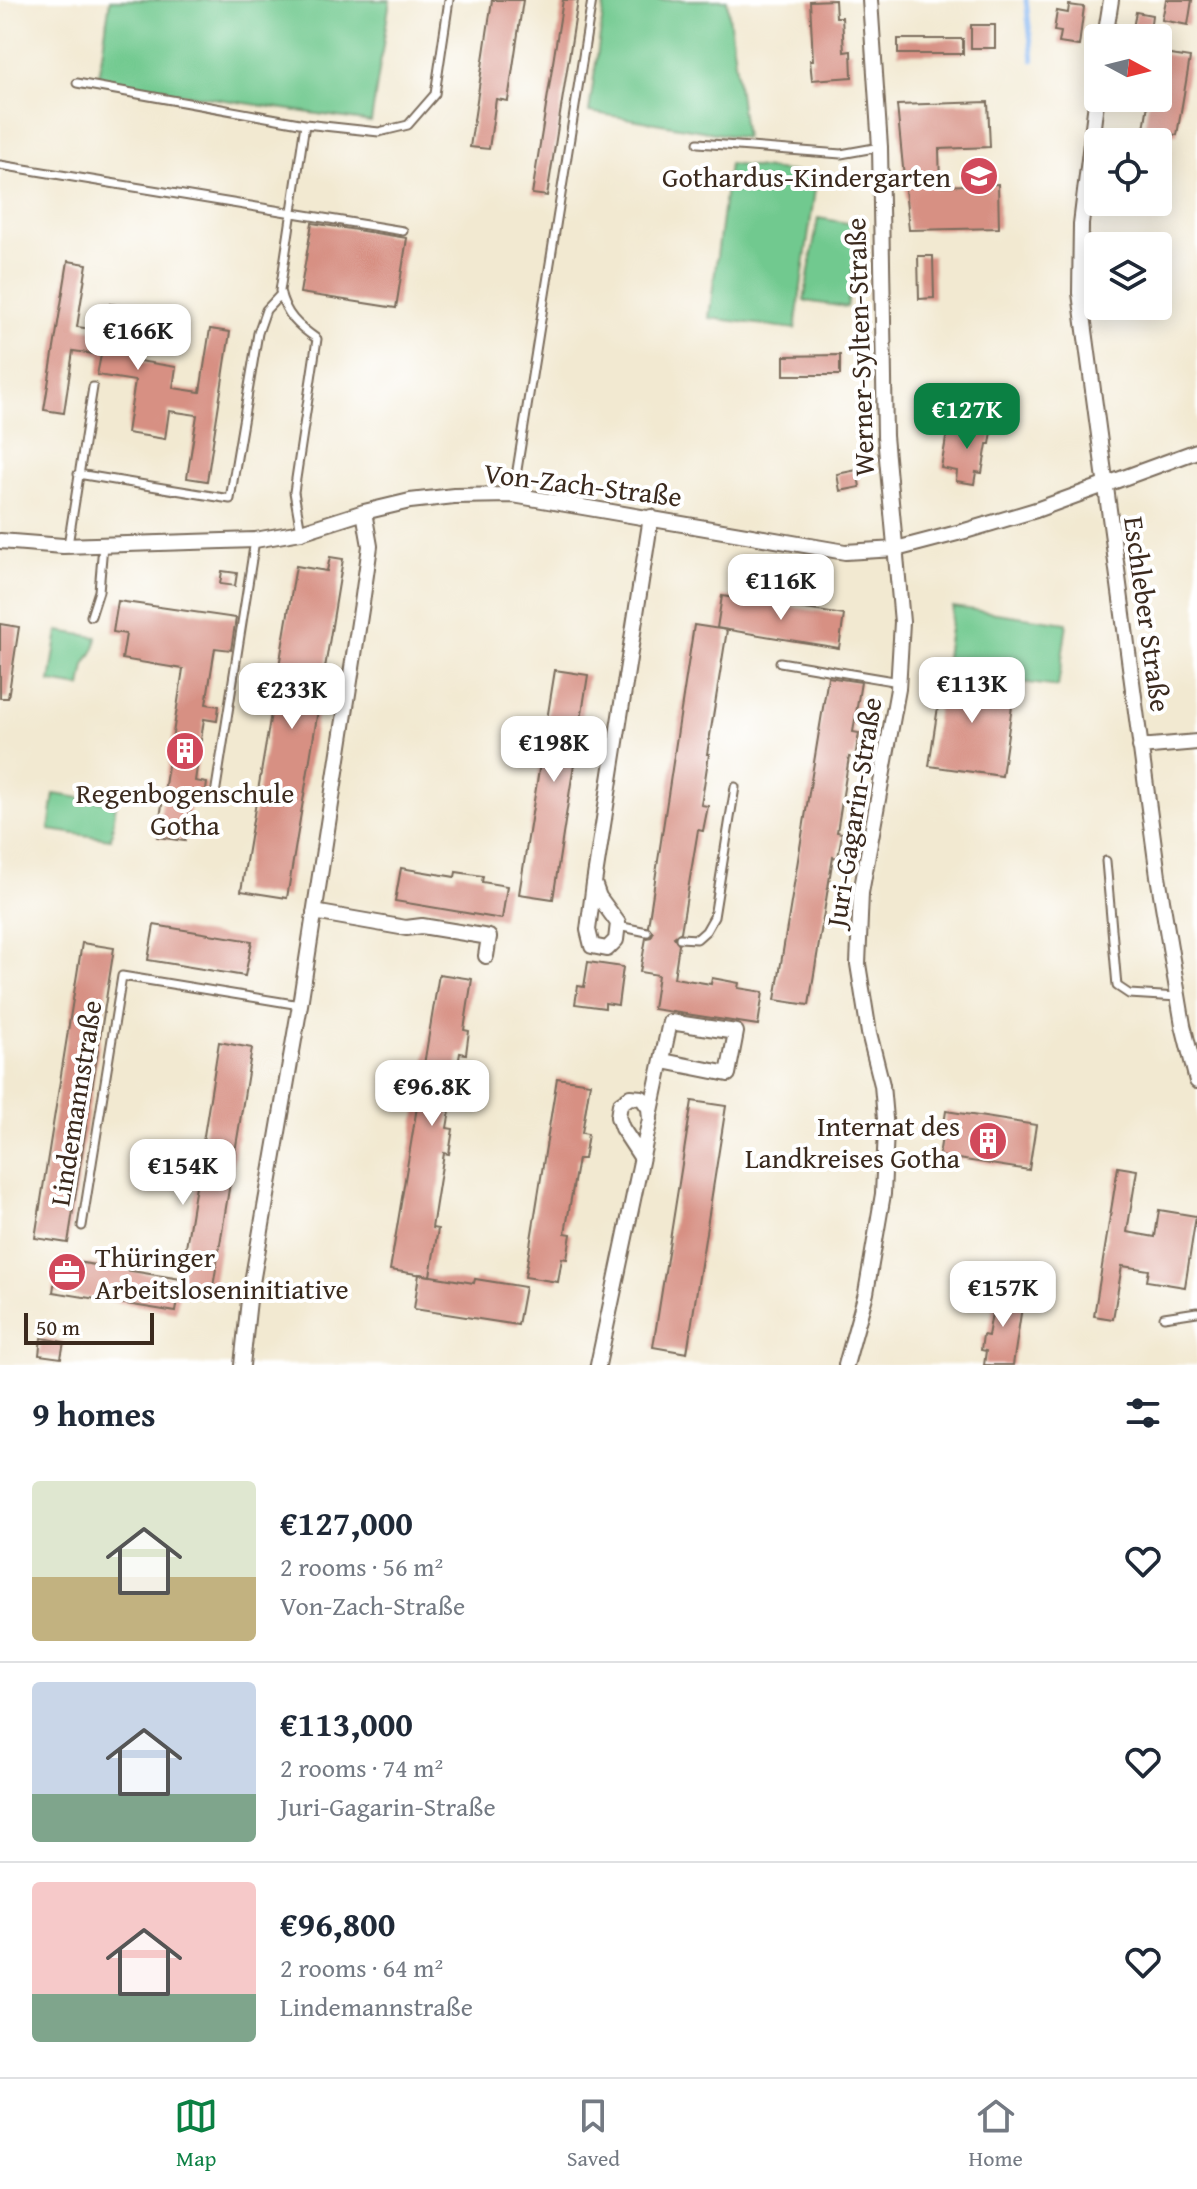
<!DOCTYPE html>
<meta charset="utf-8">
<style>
body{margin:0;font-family:"Gentium Book Plus",serif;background:#f6f6f7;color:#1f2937;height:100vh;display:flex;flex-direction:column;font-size:30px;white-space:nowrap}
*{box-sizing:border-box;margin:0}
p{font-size:26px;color:#747a83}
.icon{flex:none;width:44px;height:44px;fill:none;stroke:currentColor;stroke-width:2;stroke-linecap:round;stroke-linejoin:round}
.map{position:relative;height:1365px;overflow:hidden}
.panel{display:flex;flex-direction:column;background:#fff;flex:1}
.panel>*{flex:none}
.needle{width:52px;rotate:97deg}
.controls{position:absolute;left:1084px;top:24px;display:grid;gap:16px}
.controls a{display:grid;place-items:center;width:88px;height:88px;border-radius:8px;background:#fff;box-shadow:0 4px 20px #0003;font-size:40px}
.scale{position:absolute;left:24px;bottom:20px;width:130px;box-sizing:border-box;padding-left:8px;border:4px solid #3b2a1e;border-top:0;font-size:22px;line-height:28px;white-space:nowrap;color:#3b2a1e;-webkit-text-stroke:6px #fff;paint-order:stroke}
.price{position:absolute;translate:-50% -68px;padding:0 18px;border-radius:16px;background:#fff;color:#222;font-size:26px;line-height:52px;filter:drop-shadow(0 2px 4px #0008)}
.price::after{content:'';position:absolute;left:50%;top:48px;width:24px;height:18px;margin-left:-12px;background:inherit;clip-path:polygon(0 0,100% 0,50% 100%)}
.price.on{background:#0b8043;color:#fff}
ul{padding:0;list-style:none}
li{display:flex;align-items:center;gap:24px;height:200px;padding:0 32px}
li+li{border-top:2px solid #e0e1e3}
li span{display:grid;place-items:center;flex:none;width:224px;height:160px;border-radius:8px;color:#555}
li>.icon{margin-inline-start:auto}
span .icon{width:96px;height:96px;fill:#fffc;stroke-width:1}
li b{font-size:34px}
h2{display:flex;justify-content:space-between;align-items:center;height:96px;padding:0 32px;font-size:34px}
.menu{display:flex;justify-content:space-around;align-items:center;height:112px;border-top:2px solid #e0e1e3;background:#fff;font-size:22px;color:#747a83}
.menu a{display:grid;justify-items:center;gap:4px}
.menu .on{color:#0b8043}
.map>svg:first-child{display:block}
.green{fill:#71c98f;stroke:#567a56;stroke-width:2}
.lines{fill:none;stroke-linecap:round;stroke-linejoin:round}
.stream{stroke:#84b6f1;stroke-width:5}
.building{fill:#d79083}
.service-casing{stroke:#7b6d5d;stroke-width:11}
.minor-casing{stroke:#7b6d5d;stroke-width:18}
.service{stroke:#fff;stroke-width:7}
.minor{stroke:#fff;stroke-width:14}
.labels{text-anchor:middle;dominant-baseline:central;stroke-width:8;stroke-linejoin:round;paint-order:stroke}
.poi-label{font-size:28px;fill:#3b2a1e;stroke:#fff;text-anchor:end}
.street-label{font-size:28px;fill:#3b2a1e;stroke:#fff}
</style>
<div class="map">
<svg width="1197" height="1365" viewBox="0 0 1197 1365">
<rect width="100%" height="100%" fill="#fff"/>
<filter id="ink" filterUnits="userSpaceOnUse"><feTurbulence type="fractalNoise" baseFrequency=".0125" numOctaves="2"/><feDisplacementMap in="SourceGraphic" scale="16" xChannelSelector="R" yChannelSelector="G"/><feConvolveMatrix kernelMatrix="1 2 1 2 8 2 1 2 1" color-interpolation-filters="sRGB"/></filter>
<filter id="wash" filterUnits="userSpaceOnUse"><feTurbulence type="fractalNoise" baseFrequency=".006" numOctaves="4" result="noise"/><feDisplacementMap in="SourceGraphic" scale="32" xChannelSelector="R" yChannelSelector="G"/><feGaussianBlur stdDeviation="1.8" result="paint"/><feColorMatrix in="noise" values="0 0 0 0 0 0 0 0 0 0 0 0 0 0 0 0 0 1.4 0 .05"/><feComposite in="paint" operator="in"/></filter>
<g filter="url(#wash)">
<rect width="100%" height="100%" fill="#f2e9d1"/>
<path class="green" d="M110,0H390L371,122L98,81Z
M605,0H727L745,138L589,112Z
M729,164L817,175L795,329L709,318Z
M818,218L860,225L847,307L804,301Z
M953,607L1067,623L1058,687L944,672Z
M58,631L97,637L95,648L85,665L81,687L50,682Z
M54,794L116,803L111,839L49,830Z"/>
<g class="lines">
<path class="stream" d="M1026,0L1033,60"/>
</g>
<g id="blocks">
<path class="building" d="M492,0H523L508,101L496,99L489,149L470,147Z
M563,0H578L577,7L547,196L532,194Z
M835,0L836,17H842L844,52L851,51L852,77L812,80L810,60H813L810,1Z
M1166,0H1192L1188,25L1162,20Z
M1069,5L1084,7L1079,46L1059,43L1061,32L1054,31L1057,11L1068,13Z
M1136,12L1152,15L1150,31L1133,28Z
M971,25H995V48H971Z
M898,39H963V54H898Z
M1158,53L1190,58L1177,135L1170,134L1166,162H1158V132L1144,129L1149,98H1158Z
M988,102L990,147L939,149L940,186L998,184L999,228L909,230L897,105Z
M312,223L407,238L396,308L300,293Z
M918,256H933L934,298L919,299Z
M68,261L87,264L77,327L106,331L110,304L147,310L139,361L176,367L173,388L200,392L210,329L230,332L207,481L187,478L197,415L169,411L165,439L127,433L135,381L97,375L101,355L73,351L64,413L44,410Z
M840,355V375H784V356Z
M971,422L993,425L990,444H987L982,473L976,472L974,484L956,481L957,471L941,468L948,427L969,430Z
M857,470L860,487L840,491L837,474Z
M330,557L343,559L287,898L241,891L296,566L327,571Z
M222,571L237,573L235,586L220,584Z
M722,596L844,615L839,648L717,628Z
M118,601L236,618L231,650L215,648L206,704L219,706L217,721L204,719L195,781L207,783L205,798L192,796L185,841L157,837L183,669L122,659L126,634L113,632Z
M0,624L19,627L8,698H0Z
M694,625L727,630L707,754H709L701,805L708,806L703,831L698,830L681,932L674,937L679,944L674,978L711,984L712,978L739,983L738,988L763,992L758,1025L653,1009L658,975L640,972L646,938L651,937L653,933L648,926Z
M555,670L588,675L580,726L586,727L582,752L576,751L553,899L519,894Z
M943,674L1015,685L1002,776L929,766Z
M828,677L861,682L853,732L859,733L855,758L849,757L837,832L842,833L838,858L833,857L809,1005L775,1000Z
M401,868L455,877L456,872L483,876L482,882L507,886L502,919L395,901Z
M154,925L252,941L245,976L148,960Z
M82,943L114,948L68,1243L35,1238Z
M588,962L623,967L618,1005L605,1003V1008L575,1004L578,986L584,987Z
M439,974L472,979L464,1030L469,1031L466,1054L460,1053L447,1128L453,1129L449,1154L444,1153L432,1228L438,1229L430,1276L390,1270Z
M219,1042L252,1048L212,1293L180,1288L176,1312L53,1292L58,1259L181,1279Z
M557,1078L590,1083L582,1133L588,1134L584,1159H578L565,1233L571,1234L567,1259L562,1258L558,1282L525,1277Z
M692,1101L726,1106L687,1353L653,1347Z
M946,1111L1036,1125L1029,1170L939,1156Z
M1118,1167L1137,1170L1127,1232L1155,1237L1159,1210L1196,1216L1185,1287L1147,1281L1149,1270L1122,1266L1113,1319L1094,1316Z
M419,1274L474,1283L475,1279L525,1287L518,1325L414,1309Z
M996,1290L1024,1294L1013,1365H984L986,1351L981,1350L983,1335L988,1336Z
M41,1338L64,1342L61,1358L39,1355Z"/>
</g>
</g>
<g filter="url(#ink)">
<use href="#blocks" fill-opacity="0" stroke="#7b6d5d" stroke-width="2"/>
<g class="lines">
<g class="service-casing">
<path id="service" d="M77,83L305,124L280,291C286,315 297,325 317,339L294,492L301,532
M305,124L379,132L408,125L435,94L449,0
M698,143L841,154L880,147
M0,165L403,231
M78,474L230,499L258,333L266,310L281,294
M513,495L592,0
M68,545L93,387
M91,616L99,591L103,545
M780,662L899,682
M214,801L255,540
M1106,861L1117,986L1129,994L1178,997
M618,926L647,932
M680,938L697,939L706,931L714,917L735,787
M82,1226L122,976L300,1005
M1164,1317L1197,1312"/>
</g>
<g class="minor-casing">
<path id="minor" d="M1105,38L1111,0
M1098,86L1081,224L1080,293L1158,876L1183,1025L1197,1081
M0,541L63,546L255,540L301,532L364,512L410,501L454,496L513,495L845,552L896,549L965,531L1036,510L1197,451
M1140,747L1197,742
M594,883L599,897L618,923L616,940L607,949L592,946L588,930L594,883L651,517
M314,912L406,928L422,926L489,937L486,956
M650,1116L670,1022L736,1032L728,1074L663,1061
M242,1365L249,1300L300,1005L362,603L370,546L364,512
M598,1365L650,1119L649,1108L642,1098L630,1097L620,1104L618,1117L622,1128L641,1157
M846,1365L866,1293L883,1194L886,1130L882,1085L869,1033L858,964L861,893L898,689L902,622L885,436L880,147L870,0"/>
</g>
<use href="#service" class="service"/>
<use href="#minor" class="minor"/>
</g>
</g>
<defs>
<g id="school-disc" transform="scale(2)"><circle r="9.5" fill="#d1495b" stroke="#fff"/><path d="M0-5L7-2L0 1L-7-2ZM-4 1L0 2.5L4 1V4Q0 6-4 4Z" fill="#fff"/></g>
<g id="building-disc" transform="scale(2)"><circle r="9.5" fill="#d1495b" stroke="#fff"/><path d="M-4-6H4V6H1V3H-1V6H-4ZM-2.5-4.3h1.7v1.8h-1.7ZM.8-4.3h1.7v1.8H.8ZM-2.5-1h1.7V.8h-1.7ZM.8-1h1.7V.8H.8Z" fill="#fff"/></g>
<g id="office-disc" transform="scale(2)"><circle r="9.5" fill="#d1495b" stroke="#fff"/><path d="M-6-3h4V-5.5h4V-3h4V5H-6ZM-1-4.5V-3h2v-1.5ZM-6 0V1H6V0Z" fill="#fff"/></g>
</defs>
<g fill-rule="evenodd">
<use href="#school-disc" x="979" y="176"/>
<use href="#building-disc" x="185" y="751"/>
<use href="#building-disc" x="988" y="1141"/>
<use href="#office-disc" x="67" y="1272"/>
</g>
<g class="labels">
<g class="poi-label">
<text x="951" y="176">Gothardus-Kindergarten</text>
<text x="185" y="792" text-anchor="middle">Regenbogenschule<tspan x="185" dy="32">Gotha</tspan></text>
<text x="960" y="1125">Internat des<tspan x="960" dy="32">Landkreises Gotha</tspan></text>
<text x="95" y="1256" text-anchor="start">Thüringer<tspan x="95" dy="32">Arbeitsloseninitiative</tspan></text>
</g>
<g class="street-label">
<text transform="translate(859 347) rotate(-92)">Werner-Sylten-Straße</text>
<text transform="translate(583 484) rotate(7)">Von-Zach-Straße</text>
<text transform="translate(1148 614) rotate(82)">Eschleber Straße</text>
<text transform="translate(853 812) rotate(-81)">Juri-Gagarin-Straße</text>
<text transform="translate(75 1103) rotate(-81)">Lindemannstraße</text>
</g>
</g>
</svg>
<div class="controls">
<a><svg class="needle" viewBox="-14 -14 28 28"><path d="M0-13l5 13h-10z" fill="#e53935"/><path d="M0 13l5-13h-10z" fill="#747a83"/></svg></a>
<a><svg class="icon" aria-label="locate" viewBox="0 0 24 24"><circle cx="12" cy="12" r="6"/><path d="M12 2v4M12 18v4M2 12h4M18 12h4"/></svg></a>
<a><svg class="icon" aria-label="layers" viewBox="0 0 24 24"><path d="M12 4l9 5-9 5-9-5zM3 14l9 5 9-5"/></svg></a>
</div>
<div class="scale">50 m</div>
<b class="price" style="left:138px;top:372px">€166K</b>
<b class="price on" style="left:967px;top:451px">€127K</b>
<b class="price" style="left:781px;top:622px">€116K</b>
<b class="price" style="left:972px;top:725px">€113K</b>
<b class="price" style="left:292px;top:731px">€233K</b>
<b class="price" style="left:554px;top:784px">€198K</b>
<b class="price" style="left:432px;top:1128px">€96.8K</b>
<b class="price" style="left:183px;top:1207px">€154K</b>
<b class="price" style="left:1003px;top:1329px">€157K</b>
</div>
<section class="panel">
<h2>9 homes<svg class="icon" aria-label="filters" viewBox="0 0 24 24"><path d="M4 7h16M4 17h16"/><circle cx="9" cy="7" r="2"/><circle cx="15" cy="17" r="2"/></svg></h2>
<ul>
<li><span style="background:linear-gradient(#dfe7d0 60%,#c2b280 0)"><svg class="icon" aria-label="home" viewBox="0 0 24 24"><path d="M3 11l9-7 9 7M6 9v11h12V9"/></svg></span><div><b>€127,000</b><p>2 rooms · 56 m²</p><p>Von-Zach-Straße</p></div><svg class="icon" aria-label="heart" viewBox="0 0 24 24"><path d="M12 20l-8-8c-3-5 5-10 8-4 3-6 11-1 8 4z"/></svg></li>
<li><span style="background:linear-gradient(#c9d6e8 70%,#7fa58c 0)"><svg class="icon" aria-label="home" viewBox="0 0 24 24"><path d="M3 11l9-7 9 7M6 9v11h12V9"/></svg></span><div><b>€113,000</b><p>2 rooms · 74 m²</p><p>Juri-Gagarin-Straße</p></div><svg class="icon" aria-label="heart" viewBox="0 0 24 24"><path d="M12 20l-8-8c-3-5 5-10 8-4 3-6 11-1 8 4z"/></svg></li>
<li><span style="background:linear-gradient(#f6c9c9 70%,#7fa58c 0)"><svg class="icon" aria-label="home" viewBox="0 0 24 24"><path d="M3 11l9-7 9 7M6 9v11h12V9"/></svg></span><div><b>€96,800</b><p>2 rooms · 64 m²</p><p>Lindemannstraße</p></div><svg class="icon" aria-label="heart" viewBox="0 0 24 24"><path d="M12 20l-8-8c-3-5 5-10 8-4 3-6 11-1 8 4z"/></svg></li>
</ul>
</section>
<nav class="menu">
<a class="on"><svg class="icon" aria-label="map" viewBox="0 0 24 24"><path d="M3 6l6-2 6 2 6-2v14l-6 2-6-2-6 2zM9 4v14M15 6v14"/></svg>Map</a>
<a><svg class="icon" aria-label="saved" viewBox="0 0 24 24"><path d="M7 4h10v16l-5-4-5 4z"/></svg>Saved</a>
<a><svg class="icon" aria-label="home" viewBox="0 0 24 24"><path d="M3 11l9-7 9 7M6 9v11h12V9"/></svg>Home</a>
</nav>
